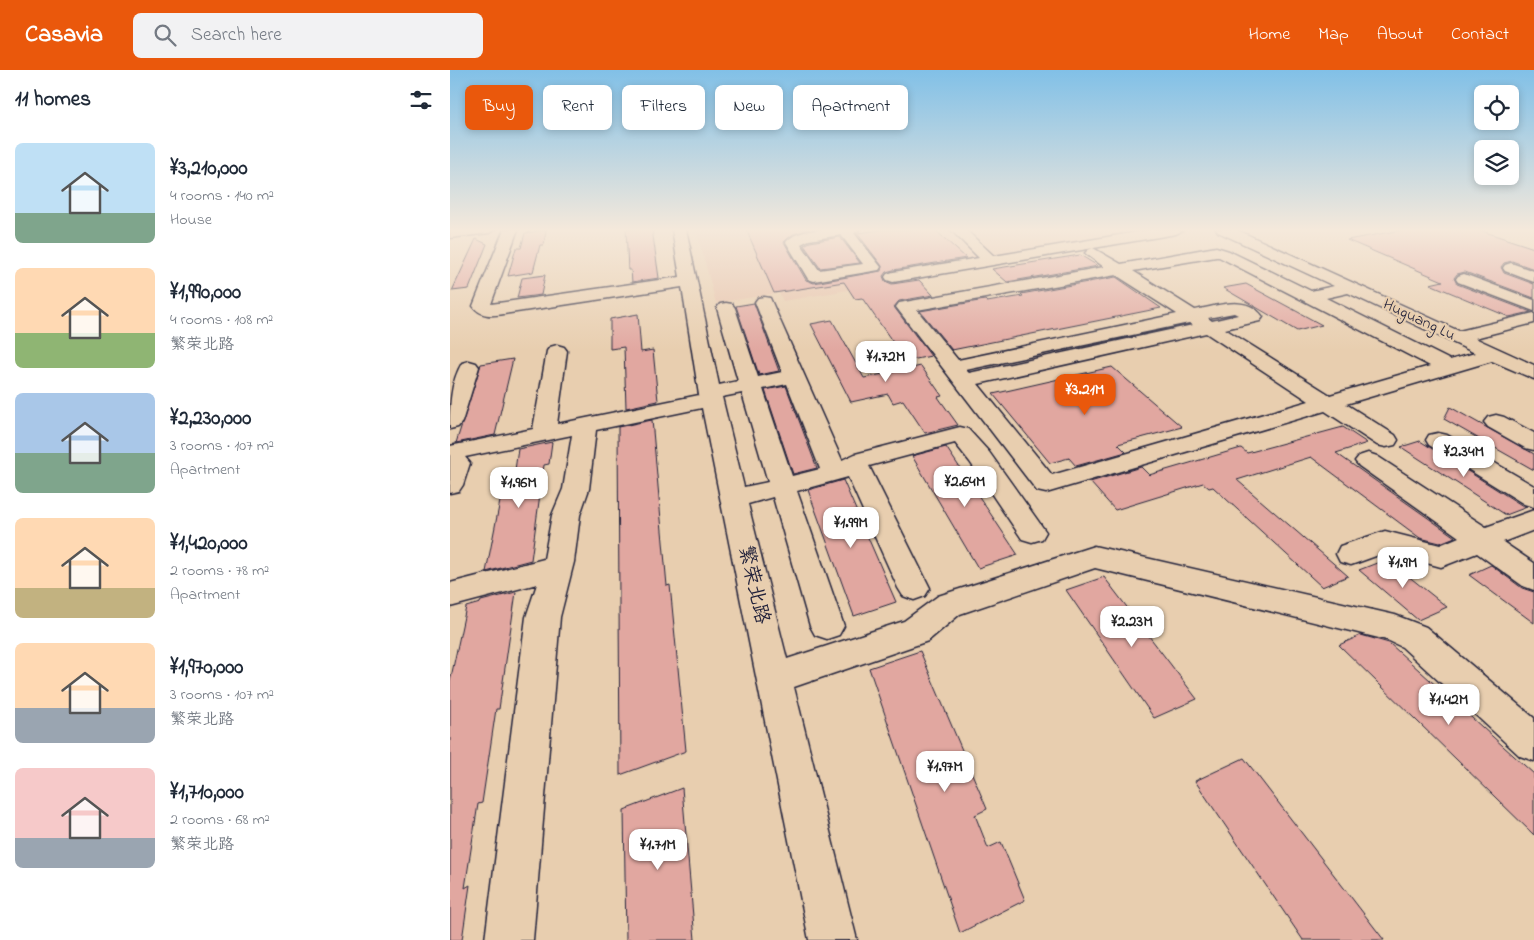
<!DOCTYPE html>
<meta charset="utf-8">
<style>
body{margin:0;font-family:"Indie Flower","LXGW WenKai TC",sans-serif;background:#f2f2f3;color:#1f2937;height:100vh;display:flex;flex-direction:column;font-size:19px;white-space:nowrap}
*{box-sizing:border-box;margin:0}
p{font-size:16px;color:#747a83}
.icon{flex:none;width:28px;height:28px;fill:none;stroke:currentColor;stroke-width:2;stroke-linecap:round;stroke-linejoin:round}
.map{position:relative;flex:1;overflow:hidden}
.details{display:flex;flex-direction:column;background:#fff;width:450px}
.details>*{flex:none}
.top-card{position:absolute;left:15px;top:15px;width:475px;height:45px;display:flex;gap:10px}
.buttons{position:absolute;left:1024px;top:15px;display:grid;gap:10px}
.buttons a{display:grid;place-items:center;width:45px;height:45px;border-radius:8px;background:#fff;box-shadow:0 2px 8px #0003;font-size:25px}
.price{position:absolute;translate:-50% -42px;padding:0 11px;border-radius:10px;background:#fff;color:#222;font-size:16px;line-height:32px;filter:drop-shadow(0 1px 2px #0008)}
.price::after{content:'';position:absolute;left:50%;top:30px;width:15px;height:11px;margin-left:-8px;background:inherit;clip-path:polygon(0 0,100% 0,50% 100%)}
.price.selected{background:#ea580c;color:#fff}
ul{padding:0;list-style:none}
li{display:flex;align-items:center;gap:15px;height:125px;padding:0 15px}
li span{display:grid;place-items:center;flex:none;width:140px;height:100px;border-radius:8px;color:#555}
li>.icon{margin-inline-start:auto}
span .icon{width:60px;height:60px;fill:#fffc;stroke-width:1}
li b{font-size:21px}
h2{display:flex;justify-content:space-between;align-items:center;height:60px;padding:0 15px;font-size:21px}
.tag{padding:0 18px;border-radius:8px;background:#fff;box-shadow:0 2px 8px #0003;font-size:18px;line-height:45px}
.tag.selected{background:#ea580c;color:#fff}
header{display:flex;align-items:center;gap:30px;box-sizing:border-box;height:70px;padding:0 25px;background:#ea580c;color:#fff}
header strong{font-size:24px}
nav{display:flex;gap:28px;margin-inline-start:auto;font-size:18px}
.search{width:350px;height:45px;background:#f2f2f3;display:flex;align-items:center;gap:12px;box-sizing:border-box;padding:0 18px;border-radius:8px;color:#747a83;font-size:19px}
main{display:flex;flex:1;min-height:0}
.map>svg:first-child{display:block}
.built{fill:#e6c2aa}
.building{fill:#e1a7a0;stroke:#22223b}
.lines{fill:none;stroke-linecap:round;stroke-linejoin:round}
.minor-casing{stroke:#22223b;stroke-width:3}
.minor{fill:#e8ceaf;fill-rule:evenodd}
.labels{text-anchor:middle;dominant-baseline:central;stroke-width:4.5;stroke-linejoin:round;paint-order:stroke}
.far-street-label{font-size:16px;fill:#22223b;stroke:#e8ceaf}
.street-label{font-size:20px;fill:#22223b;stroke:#e8ceaf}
</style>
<header>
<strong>Casavia</strong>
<div class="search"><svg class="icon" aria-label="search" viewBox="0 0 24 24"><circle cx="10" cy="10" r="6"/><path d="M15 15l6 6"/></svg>Search here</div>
<nav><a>Home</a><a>Map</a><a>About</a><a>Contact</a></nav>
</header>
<main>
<section class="details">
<h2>11 homes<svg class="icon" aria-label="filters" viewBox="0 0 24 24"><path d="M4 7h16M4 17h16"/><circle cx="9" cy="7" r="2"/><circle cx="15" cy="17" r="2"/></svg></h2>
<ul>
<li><span style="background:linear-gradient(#bfe0f5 70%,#7fa58c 0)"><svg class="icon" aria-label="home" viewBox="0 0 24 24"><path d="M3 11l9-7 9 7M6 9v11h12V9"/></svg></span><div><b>¥3,210,000</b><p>4 rooms · 140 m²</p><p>House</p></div></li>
<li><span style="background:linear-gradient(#ffd9b3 65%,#8fb573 0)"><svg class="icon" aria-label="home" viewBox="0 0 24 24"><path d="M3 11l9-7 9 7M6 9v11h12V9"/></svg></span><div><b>¥1,990,000</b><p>4 rooms · 108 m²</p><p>繁荣北路</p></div></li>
<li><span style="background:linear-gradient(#a9c7e8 60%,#7fa58c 0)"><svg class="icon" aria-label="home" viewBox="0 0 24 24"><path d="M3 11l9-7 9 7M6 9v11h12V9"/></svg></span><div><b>¥2,230,000</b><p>3 rooms · 107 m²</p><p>Apartment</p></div></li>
<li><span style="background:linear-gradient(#ffd9b3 70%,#c2b280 0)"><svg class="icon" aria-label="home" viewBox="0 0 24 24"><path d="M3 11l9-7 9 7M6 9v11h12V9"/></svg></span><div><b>¥1,420,000</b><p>2 rooms · 78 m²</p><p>Apartment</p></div></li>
<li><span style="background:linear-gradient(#ffd9b3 65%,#9aa5b1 0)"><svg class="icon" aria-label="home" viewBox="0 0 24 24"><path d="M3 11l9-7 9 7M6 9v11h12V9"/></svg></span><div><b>¥1,970,000</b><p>3 rooms · 107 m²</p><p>繁荣北路</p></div></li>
<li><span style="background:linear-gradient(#f6c9c9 70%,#9aa5b1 0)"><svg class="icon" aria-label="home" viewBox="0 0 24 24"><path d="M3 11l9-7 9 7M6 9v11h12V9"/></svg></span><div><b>¥1,710,000</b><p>2 rooms · 68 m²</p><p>繁荣北路</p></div></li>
</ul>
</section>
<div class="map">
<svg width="1084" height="870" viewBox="0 0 1084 870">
<rect width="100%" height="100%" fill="#e8ceaf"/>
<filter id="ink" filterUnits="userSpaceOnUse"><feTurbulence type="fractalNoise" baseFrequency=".02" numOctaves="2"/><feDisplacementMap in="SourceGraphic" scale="10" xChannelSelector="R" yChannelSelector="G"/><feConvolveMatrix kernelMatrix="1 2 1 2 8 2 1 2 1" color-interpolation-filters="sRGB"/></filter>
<g filter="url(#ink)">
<path class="built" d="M246,159H753L755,160L333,231L329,223L266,233Z"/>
<path class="building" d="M176,159H202L209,208L182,212L181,200H178Z
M296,159H360L343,164L334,172L356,210L364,213L431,201L432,196L407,163L431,160L484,159L516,188L443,200L436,202L433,206L435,211L442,214L469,210L483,225L449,231L444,237L481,286L456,291L412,228L405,229L394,212L324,223Z
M957,159H1026L1084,178V199L1062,191L1054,193L1051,197L1054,203L1084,214V228L1015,202L1007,204L1004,208L1007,214L1081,242L1059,247L980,214L993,211L897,170Z
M96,160L94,175H90L83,202L58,206L66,178H71L75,163Z
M390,167L410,193L370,198L354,175L360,172Z
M26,169L37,174L19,219L2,221Z
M630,185L648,196L557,212L542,199Z
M95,205L91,225L67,228L72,208Z
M666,207L711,238L502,280L470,241L535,230L537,232L573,226L571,224Z
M796,214L872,255L847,261L773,218Z
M304,233L329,301L309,305L286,236Z
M188,244L191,282L203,280L208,331L176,338L174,277L160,279V249Z
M382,250L414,308L471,296L492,326L488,327L508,355L475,363L453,330L443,333L438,324L401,332L361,254Z
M63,289L45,365L6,373L31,294Z
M662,297L732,357L668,374L676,382L626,396L619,388L600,393L543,324Z
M336,316L367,398L343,404L315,320Z
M1000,337L1084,384V400L994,349Z
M202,350L217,516L220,515L236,681L170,705L168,357Z
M893,357L917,373L886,383L1005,467L990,473L970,468L861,387L787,410L898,506L872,517L763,417L759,418L753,413L665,440L640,412L691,397L699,405L791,378L797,383Z
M970,371L1073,436L1077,437L1056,445L951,377Z
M102,372L99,394L94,395L81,490L36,502L56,401L65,400L68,379Z
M496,377L568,485L528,498L462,386Z
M393,410L446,532L404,546L358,420Z
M937,489L997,537L968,550L909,500Z
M1041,495L1072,518L1084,522V553L1019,505Z
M654,507L747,629L704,648L616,520Z
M66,522L49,639H46L32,733L28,734L15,818L20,815L12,870H0V612L16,537L30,533L31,531Z
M911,565L939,573L1084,704V765L889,575Z
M470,581L537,739L525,745L538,778L551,772L575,830L510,863L419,598Z
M794,688L934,870H853L745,711Z
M232,718L245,870H176L174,740Z"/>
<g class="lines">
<g class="minor-casing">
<path id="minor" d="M46,159L39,163L0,168V160Z
M54,159H68L41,234L230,207L222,159H236L269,315L288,311L267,238L270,234L276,233L282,234L285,238L308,307L332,302L305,232L308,228L314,227L320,228L392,390L405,384L510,357L518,359L539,382L596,462L592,469L582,472L572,469L520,392L505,373L419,396L480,518L475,526L464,530L453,526L448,518L398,407L347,421L394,556L389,565L377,569L365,565L360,556L323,427L298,434L337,589L454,551L488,526L644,476L945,545L976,557L1084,648V691L1070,686L952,577L937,570L645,498L510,544L478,571L344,617L407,870H359L252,338L146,360L139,419L130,445L124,492L110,547L83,870H35L76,547L87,514L0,537V513L94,489L102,445L113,419L122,365L15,387L20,393L13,415L9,421L0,423V376L83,359L97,281L100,277L107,275L114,277L117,281L107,354L249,325L232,217L60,243C46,245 32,249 23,236ZM337,314L370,399L342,406L313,319ZM292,323L318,412L294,417L272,327Z
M373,159H410L404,163L431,197L429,200L364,211L358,209L336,172C344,162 361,161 373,159ZM391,165L413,194L369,200L351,174L359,170Z
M500,159H515L544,186L705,159L733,160L726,164L443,212L437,210L435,207L437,204L443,202L529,188Z
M766,159H785L1009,261L1084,243V253L1025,268L1084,295V309L1042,291L896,334L945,365L948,370L945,375L936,377L927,375L875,341L596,423L587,421L446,237L449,233L455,232L654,197L635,183L638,180L643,178L671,194L766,177L779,181L861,221L884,216L768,162ZM766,187H769L980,296L880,325L775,259L810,251L813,247C797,224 768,236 745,240L683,201ZM666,205L727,244L508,290L467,240ZM898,223L1025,283L1000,290L876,228ZM784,243L788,245L762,251L758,248ZM739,253L743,255L519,303L516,300ZM756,263L859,331L602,405L528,314Z
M1061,193L1084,201V212L1055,201L1053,198L1055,195Z
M1014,204L1084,230V241L1008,212L1006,209L1008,206Z
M19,291L26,293L29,297L12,352L8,357L0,359C0,336 0,313 12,293Z
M1046,345L1054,347L1084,363V380L1075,378L1038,357L1034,352L1038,347Z
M988,363L997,365L1084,416V437L1074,434L979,375L976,370L979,365Z
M918,383L927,386L1036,457L1084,440V460L1053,472L1084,493V520L1073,516L1027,483L991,497L937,482L901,495L890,492L886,484L890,476L935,461L990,475L1009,467L909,396L905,391L909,386Z"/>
</g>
<use href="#minor" class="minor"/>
</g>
</g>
<linearGradient id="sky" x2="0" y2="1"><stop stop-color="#81c0e7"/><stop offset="0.57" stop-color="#f5e9db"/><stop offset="1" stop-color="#f5e9db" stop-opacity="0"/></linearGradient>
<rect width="1084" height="281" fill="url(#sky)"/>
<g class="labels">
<g class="far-street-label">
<text transform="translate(969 250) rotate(25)">Huguang Lu</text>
</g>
<g class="street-label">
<text transform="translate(303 515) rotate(77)">繁荣北路</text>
</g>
</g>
</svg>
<div class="buttons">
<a><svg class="icon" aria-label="locate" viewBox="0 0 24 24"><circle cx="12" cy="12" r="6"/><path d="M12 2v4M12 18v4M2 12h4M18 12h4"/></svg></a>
<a><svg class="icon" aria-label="layers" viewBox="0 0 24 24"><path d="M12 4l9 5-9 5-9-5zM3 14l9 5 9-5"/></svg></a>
</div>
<b class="price" style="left:436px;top:313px">¥1.72M</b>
<b class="price selected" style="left:635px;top:346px">¥3.21M</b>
<b class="price" style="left:1014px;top:408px">¥2.34M</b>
<b class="price" style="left:515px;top:438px">¥2.64M</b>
<b class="price" style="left:69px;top:439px">¥1.96M</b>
<b class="price" style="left:401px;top:479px">¥1.99M</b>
<b class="price" style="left:953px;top:519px">¥1.9M</b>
<b class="price" style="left:682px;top:578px">¥2.23M</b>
<b class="price" style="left:999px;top:656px">¥1.42M</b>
<b class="price" style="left:495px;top:723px">¥1.97M</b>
<b class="price" style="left:208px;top:801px">¥1.71M</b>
<div class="top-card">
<a class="tag selected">Buy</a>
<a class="tag">Rent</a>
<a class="tag">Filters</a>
<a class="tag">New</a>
<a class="tag">Apartment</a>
</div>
</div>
</main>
